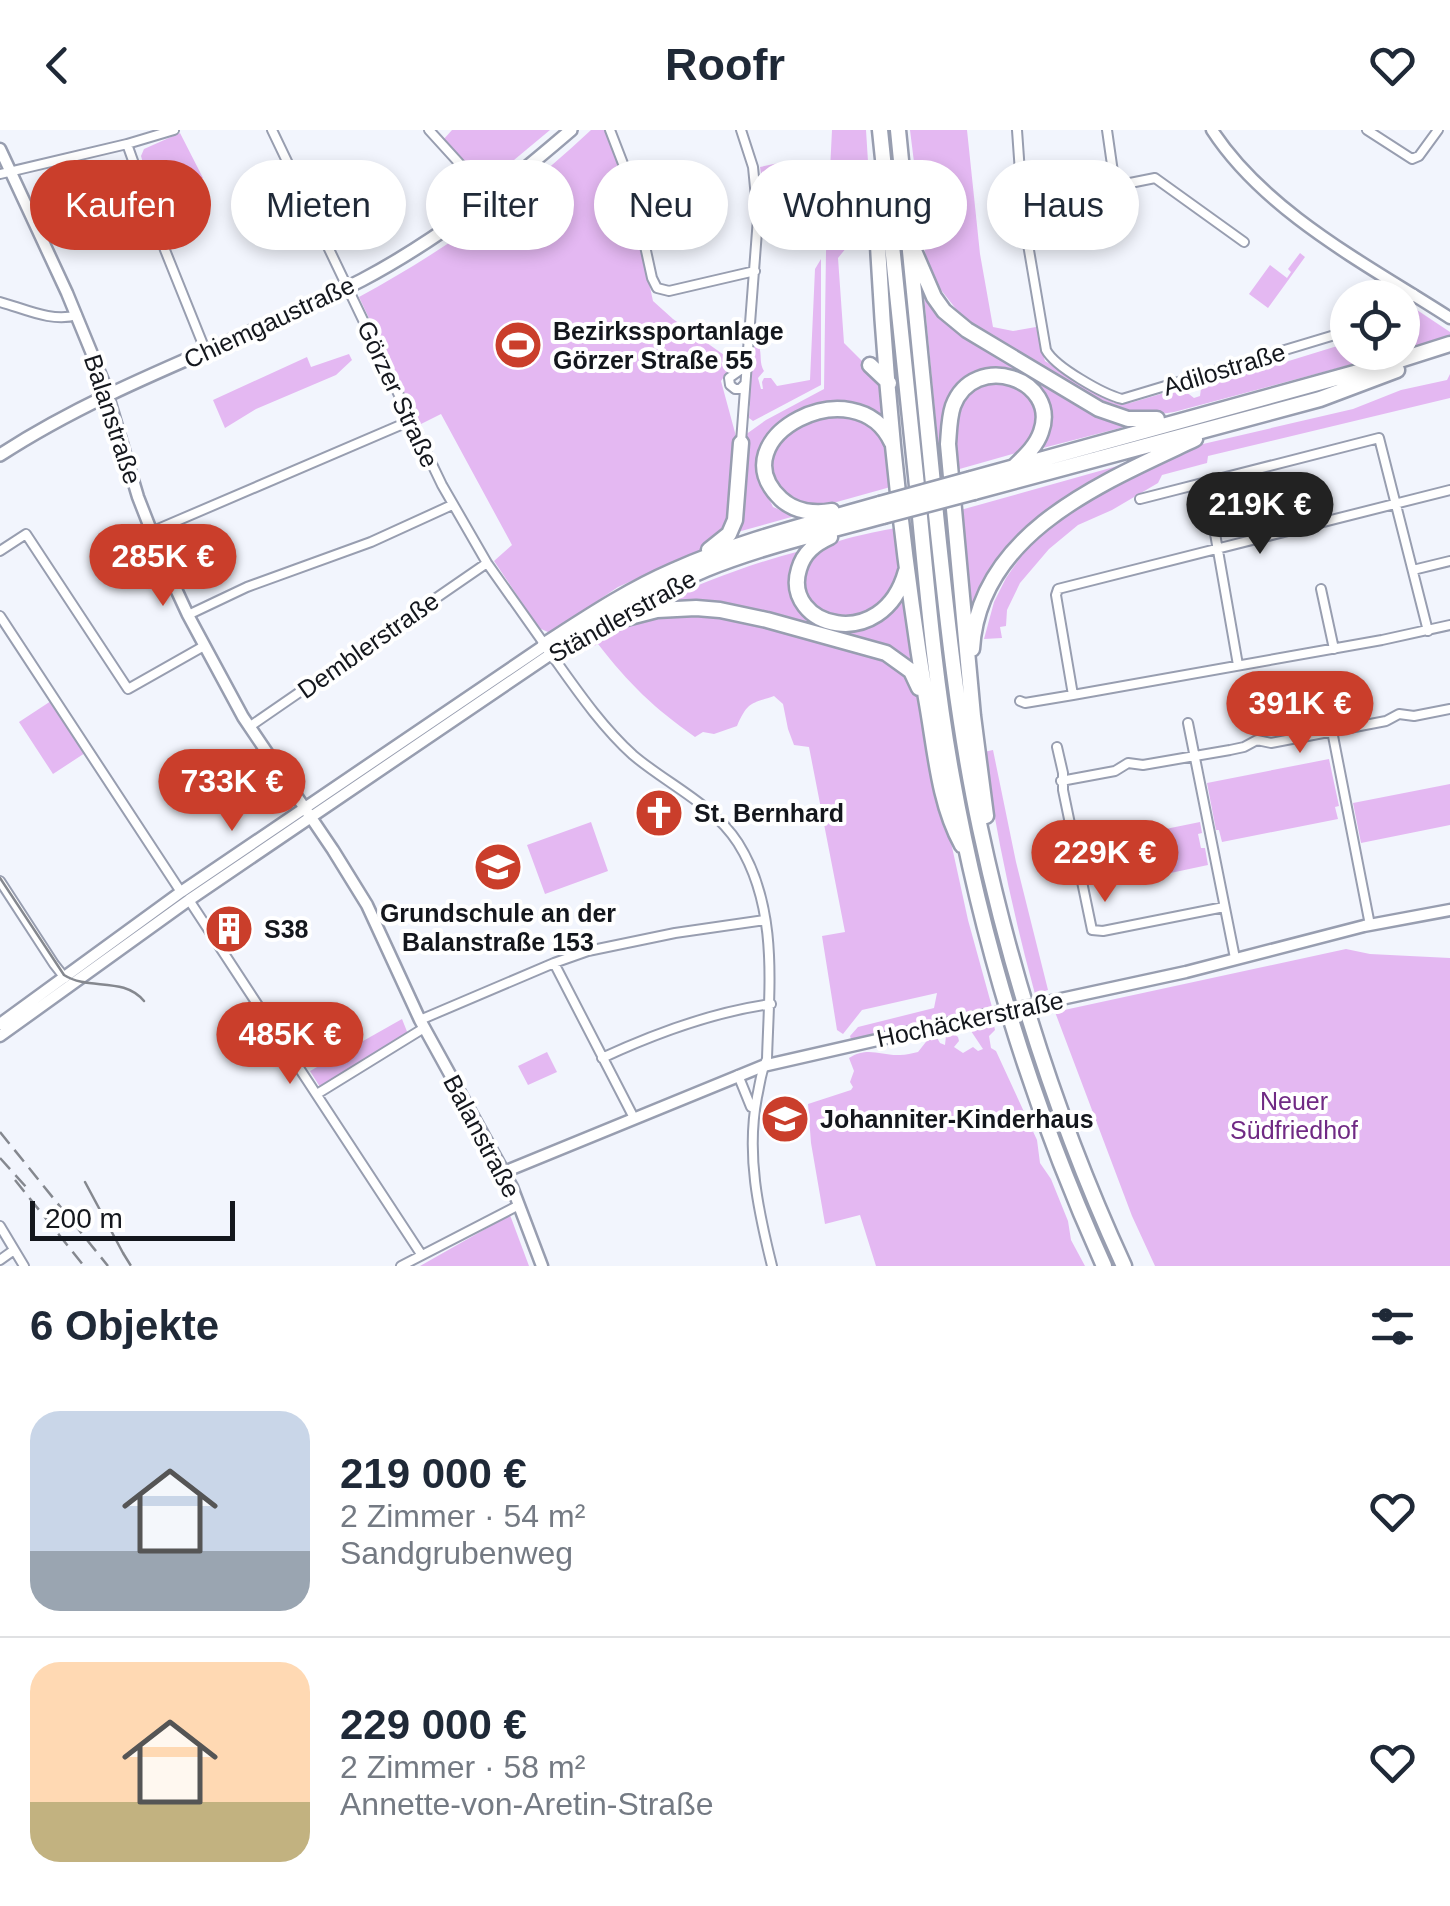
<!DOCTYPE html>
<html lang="de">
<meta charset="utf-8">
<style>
body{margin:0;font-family:Helvetica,sans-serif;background:#f2f2f3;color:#1f2937;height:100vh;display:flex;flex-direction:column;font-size:38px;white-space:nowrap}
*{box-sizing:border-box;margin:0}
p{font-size:32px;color:#747a83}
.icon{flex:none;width:55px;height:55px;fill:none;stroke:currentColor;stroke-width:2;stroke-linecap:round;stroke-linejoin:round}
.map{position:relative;height:1136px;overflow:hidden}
.panel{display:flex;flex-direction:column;background:#fff;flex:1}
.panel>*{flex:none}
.banner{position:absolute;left:30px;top:30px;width:1390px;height:90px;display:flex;gap:20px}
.fabs{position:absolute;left:1330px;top:150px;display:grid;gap:20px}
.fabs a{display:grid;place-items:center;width:90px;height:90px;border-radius:50%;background:#fff;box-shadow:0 5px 15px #0003;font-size:50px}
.scale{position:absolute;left:30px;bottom:25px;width:205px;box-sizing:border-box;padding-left:10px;border:5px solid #14171d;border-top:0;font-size:28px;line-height:35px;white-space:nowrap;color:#14171d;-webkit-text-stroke:8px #fff;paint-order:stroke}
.price{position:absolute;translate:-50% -85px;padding:0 22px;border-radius:35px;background:#ca3e2b;color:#fff;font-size:32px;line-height:65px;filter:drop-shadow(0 2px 5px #0008)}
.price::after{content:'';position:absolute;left:50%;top:60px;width:30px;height:22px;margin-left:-15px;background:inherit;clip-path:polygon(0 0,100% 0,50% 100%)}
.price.active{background:#222;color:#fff}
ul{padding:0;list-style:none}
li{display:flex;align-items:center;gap:30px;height:250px;padding:0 30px}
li+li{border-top:2px solid #e0e1e3}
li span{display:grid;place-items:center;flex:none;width:280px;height:200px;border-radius:30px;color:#555}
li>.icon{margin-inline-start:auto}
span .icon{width:120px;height:120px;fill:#fffc;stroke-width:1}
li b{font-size:42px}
h2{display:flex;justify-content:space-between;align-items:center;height:120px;padding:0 30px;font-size:42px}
.chip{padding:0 35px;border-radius:45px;background:#fff;box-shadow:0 5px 15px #0003;font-size:35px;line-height:90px}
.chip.active{background:#ca3e2b;color:#fff}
header{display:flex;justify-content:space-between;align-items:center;height:130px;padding:0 30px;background:#fff;font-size:45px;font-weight:800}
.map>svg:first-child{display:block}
.green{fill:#e4b8f2}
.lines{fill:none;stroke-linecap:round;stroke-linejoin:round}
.street-casing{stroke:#989eb0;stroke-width:12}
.secondary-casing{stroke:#989eb0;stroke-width:15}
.primary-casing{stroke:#989eb0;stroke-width:16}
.highway-casing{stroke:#989eb0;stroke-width:19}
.street{stroke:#fff;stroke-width:8}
.secondary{stroke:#fff;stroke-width:10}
.primary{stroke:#fff;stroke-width:11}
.highway{stroke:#fff;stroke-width:14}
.tram{stroke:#85888f;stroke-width:2.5}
.rail{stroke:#85888f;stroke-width:2.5;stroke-dasharray:15 8;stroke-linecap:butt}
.secondary-bridge-casing{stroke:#989eb0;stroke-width:15;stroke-linecap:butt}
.highway-bridge-casing{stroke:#989eb0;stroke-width:19;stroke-linecap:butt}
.secondary-bridge{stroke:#fff;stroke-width:10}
.highway-bridge{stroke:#fff;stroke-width:14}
.labels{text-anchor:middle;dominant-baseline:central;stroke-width:8;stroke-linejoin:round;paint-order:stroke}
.street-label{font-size:25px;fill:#14171d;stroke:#fff}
.poi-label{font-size:25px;font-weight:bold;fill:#14171d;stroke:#fff;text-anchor:start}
.park-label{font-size:25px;fill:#702a84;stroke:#fff}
</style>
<header><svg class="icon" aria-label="back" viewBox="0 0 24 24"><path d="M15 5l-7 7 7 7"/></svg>Roofr<svg class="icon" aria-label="heart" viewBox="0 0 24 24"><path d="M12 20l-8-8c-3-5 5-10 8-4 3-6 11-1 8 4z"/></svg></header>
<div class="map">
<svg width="1450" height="1136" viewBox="0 0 1450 1136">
<rect width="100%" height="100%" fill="#f2f5fd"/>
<path class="green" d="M452,0H550L485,54L443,10Z
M591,0H604L611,11L630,65L653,171L673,189L724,225L742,223L740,233L727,242L721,251L737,310L727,398L712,415L618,457L550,503L539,498L494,431L512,415L441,284L419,295L359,167C444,121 521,66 591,0Z
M832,0H866L871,79L855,107L838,128L844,213L882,251L887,293C861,270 845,279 814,286C804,288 793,290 783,294C748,308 760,351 773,377L795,386L734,403L745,305L766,290L824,259L826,122Z
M910,0H967L980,124L993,197L1013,201L1036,197L1045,231L1114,273H1130L1181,258L1194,268L1200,266L1201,258L1347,213L1348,222L1394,223L1174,282L1154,285L1135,283L1097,272L976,199L956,179L934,151L926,129Z
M180,3L203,48L178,67L154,71L141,26L144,19Z
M783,32L792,71L766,77L760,37Z
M1300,123L1305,127L1268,178L1249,164L1270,135L1287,148L1291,142L1288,139Z
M821,129V255L753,291L749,288L750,276L746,272L752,215L759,216C762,225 759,233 764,241L758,248L761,259H763L762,252L764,248H771L777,256L810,250L815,139Z
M926,165C949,204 1056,266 1099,286C1108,291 1119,293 1128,296L1039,319L1045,308L1025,249L965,252L945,342L941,343L924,166Z
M1414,178L1450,202V207L1403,220V192Z
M349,224L352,230L336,245L256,279L225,298L213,270L307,227L311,237Z
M1450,244V268L1208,326L1207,333L1162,345L1158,353L1112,380L1078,395L1049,419L1020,453L1007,480L1006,496L1000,497L1002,508L984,509L994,472L1006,448L1022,425L1041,404L1101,362L1203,314L1353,279L1401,260L1447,250Z
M1002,251C1009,254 1018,257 1024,262C1044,280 1038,310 1016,323L956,340C949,297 952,258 1002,251Z
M839,283L869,290L887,311L894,356L826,375L803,376L785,367L772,349L770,329L790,298Z
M1128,333V336L1022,406L971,495L957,381Z
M900,397L901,442L882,475L850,490C828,484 808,481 804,456C803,446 804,434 811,426C826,409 878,402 900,397Z
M800,421C799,435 793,454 795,468C800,504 865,508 887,486C894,480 900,469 904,460L915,536L892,521L654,474C702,453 749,434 800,421Z
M673,482L720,484L877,524L909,545L919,566L968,790L992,877L851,909L850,906L858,897L934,878L937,863L862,880L843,904L837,900L822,806L845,802L809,617L794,615L788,599L783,574L774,566C751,574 748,571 737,596L714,604L703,602L695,607C654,578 629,554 598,514L584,521L581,516L617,497Z
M51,571L85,623L53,644L19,592Z
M993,620L1016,732L1048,860L1035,864C1013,784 996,703 984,622Z
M1329,629L1339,676L1335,677L1338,689L1222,712L1219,700H1216L1207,653Z
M1450,654V695L1361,713L1353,673Z
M591,692L608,741L545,764L527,715Z
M1200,692L1202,703L1198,704L1201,718H1205L1208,735L1147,748L1144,738L1088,749L1082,716Z
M1346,819L1370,824L1450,828V1136H1155L1132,1086L1055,882Z
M402,889L408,904L320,957L310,941Z
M993,891L995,900L989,906L991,918L996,921L1037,1010L1040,1033L1051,1049L1068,1091L1071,1110L1085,1136H876L860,1085L825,1094L811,1013L808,974L851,960L853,957L850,952L854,941L849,928C868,916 881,926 900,925C906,925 912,923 918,922L929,908L936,906L940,913L945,915L946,906L953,903L958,907L959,911L954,917L963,923L973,917L978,921L983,919L969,898Z
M547,922L557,942L528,955L518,936Z
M510,1085L529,1136H420Z"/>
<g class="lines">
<g class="street-casing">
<path id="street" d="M272,0L442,355L487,433L545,515
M429,0L490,67
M610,0L632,57L652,148L657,158L669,161L755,141
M741,0L753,37L758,88L741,312
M1017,0L1023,85L1046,220C1055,237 1103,264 1122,269L1348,201
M1107,0L1115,56L1155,48L1244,112
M1367,0L1412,29L1419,26L1438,0
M127,14L165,120L206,222
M0,44L127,14L174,0
M308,73L360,48
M0,172C23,178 52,193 77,185
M1402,179L1414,164
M745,254L740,259H735L730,255L729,248L746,236
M1206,352L1238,535
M1140,369L1379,308L1428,501
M151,402L410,291
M0,421L26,404L128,559L204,516
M1413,440L1450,431
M1321,459L1334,519
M188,485L247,457L371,412L452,375
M0,486L181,762
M551,524C576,559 601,596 633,625C667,654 713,674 738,713C779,778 769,857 767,929C761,940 760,954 757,967C746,1024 758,1080 772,1136
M1073,565L1056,465L1058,459L1450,360
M1325,565L1370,795
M1020,571L1025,573L1073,565L1382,510L1450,495
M1188,593L1235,828
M249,597L487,433
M1057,617L1063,643V660L1092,800L1103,801L1224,777
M1061,651L1115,641L1128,633L1143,635L1230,620L1244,617L1257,610L1271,613L1386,591L1399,584L1414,586L1450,579
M0,751L54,834L65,848
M189,770L421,1124
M554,833L634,988
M420,890L554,833L588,821L675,803L765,790
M602,928C656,903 712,882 771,874
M738,945L751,977L755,978
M317,964L424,898
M0,1096L24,1136
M0,1130L14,1120
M401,1136L519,1075"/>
</g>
<g class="secondary-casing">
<path id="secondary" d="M1212,0C1266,83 1368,135 1450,188
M0,19L67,163L104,253L138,367L163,431L188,485L243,587L333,720L367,775L420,890L512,1057L542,1136
M1052,871L1186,842L1364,796L1450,780
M0,894L181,762L545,515
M0,906L189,770L551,524
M504,1042L763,936L978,887"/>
</g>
<g class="primary-casing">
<path id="primary" d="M0,325C112,252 243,211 362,150C438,110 506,56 571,0"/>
</g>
<g class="highway-casing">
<path id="highway" d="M880,0C892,115 904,231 916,346C926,446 934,547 952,646C982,814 1034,981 1104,1136
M898,0C911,128 923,256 936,384C947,489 958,595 980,698C1012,848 1060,997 1124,1136
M881,36L875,52C882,222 898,400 926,568C935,616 938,672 962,715
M861,105L876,83
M915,123L934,167L944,181L967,200L1099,279L1128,289H1157
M870,235L889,253
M971,349L1387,234L1450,214
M974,362L1320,269L1397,240
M832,381C815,384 795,382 781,369C716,308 857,235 892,313
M830,407C815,414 804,422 799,439C781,497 883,525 906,441
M709,420L729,404L735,390L741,313
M595,496L657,480L696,478L720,480L767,490L886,523L911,541L919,558
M545,515C587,488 627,461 673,441C739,411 810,394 880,374
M972,519C979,402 1104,352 1195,309
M551,524C601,492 651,462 706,439C763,416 824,402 883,386
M986,686L973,586L948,314C949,302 949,288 953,276C974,220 1060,249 1041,302C1036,317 1023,328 1012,339"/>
</g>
<use href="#street" class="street"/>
<use href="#secondary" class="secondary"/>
<use href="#primary" class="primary"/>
<use href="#highway" class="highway"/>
<path class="tram" d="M0,748L64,845C89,861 123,846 144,871
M85,1052L123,1123"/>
<path class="rail" d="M0,1002L108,1136
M0,1028L27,1058
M15,1050L84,1136
M123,1123L131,1136"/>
<g class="secondary-bridge-casing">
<path id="secondary-bridge" d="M978,887L1052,871"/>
</g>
<g class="highway-bridge-casing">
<path id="highway-bridge" d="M880,374L971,349
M883,386L974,362"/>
</g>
<use href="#secondary-bridge" class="secondary-bridge"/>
<use href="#highway-bridge" class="highway-bridge"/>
</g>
<defs>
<g id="stadium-disc" transform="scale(2.5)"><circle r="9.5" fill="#ca3e2b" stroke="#fff"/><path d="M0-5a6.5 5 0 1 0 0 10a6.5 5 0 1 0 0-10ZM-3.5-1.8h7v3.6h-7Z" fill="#fff"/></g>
<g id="church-disc" transform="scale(2.5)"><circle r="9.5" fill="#ca3e2b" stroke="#fff"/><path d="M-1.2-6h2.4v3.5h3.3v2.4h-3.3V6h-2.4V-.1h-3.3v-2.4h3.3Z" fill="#fff"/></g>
<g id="school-disc" transform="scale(2.5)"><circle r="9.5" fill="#ca3e2b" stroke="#fff"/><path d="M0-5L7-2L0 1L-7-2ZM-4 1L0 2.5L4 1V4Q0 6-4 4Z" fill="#fff"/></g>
<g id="building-disc" transform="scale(2.5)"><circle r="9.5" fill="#ca3e2b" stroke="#fff"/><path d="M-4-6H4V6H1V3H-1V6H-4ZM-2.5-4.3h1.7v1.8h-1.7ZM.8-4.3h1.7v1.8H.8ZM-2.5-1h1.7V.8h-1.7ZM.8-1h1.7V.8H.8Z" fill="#fff"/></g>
</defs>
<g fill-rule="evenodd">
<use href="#stadium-disc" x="518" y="215"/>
<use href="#church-disc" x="659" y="683"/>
<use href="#school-disc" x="498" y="737"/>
<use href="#building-disc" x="229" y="799"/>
<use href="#school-disc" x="785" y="989"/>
</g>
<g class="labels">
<g class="street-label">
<text transform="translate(269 192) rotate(-25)">Chiemgaustraße</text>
<text transform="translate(1224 239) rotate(-17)">Adilostraße</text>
<text transform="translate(398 264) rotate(65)">Görzer Straße</text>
<text transform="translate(113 289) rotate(72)">Balanstraße</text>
<text transform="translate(622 486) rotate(-29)">Ständlerstraße</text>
<text transform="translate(368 515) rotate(-35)">Demblerstraße</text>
<text transform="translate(970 889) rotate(-12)">Hochäckerstraße</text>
<text transform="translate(482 1006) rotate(62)">Balanstraße</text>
</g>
<g class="poi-label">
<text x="553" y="201">Bezirkssportanlage<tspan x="553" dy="29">Görzer Straße 55</tspan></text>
<text x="694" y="683">St. Bernhard</text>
<text x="498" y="783" text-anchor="middle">Grundschule an der<tspan x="498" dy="29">Balanstraße 153</tspan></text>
<text x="264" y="799">S38</text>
<text x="820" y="989">Johanniter-Kinderhaus</text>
</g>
<g class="park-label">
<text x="1294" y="971">Neuer<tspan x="1294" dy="29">Südfriedhof</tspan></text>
</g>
</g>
</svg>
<div class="fabs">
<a><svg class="icon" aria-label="locate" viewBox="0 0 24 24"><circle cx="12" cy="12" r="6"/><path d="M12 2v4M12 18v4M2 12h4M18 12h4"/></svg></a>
</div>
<div class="scale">200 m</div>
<b class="price active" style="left:1260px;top:427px">219K €</b>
<b class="price" style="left:163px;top:479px">285K €</b>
<b class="price" style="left:1300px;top:626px">391K €</b>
<b class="price" style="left:232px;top:704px">733K €</b>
<b class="price" style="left:1105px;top:775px">229K €</b>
<b class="price" style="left:290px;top:957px">485K €</b>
<div class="banner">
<a class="chip active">Kaufen</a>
<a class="chip">Mieten</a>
<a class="chip">Filter</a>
<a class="chip">Neu</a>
<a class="chip">Wohnung</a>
<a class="chip">Haus</a>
</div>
</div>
<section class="panel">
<h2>6 Objekte<svg class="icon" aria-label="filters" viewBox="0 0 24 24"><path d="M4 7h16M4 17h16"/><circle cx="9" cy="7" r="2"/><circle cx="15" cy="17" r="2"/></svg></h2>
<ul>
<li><span style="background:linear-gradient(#c9d6e8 70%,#9aa5b1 0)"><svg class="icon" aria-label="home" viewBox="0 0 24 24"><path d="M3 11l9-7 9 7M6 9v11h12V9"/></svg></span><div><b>219 000 €</b><p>2 Zimmer · 54 m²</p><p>Sandgrubenweg</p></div><svg class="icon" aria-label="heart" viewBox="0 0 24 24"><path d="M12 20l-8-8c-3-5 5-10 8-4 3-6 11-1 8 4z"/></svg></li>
<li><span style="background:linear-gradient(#ffd9b3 70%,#c2b280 0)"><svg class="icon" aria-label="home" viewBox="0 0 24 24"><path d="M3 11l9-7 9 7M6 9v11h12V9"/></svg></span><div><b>229 000 €</b><p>2 Zimmer · 58 m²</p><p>Annette-von-Aretin-Straße</p></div><svg class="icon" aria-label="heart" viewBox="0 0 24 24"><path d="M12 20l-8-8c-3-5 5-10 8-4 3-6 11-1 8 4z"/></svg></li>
</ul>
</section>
